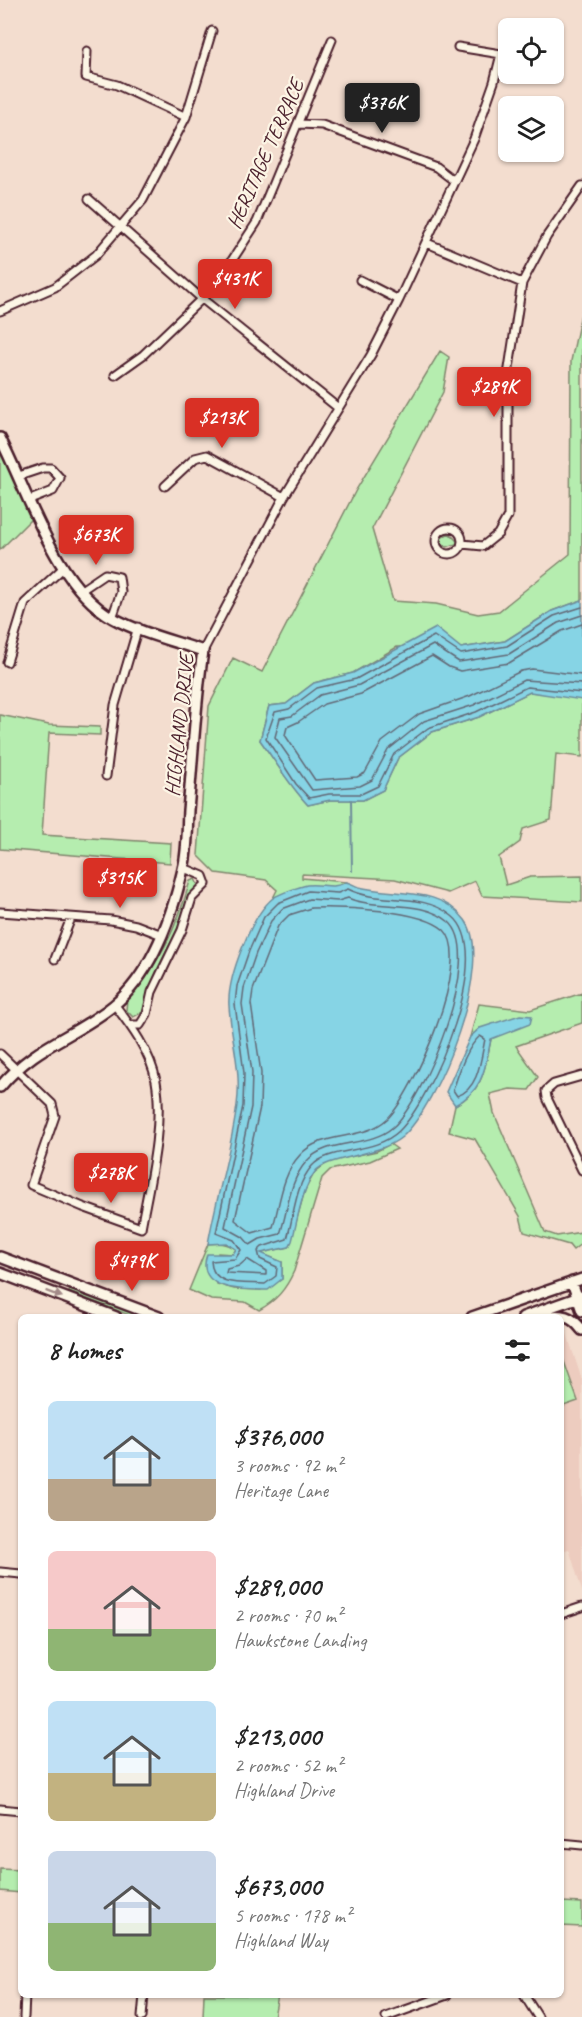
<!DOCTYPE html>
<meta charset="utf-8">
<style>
body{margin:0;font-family:Caveat,sans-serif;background:#f6f6f6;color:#222;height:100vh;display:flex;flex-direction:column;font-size:22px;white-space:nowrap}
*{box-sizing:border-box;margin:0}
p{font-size:20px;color:#767676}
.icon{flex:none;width:33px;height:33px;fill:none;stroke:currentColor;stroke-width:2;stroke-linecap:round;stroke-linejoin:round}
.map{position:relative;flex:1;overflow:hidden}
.drawer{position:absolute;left:18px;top:1314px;width:546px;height:684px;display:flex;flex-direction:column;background:#fff;border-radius:9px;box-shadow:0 2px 4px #0004}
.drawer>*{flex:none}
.fabs{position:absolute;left:498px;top:18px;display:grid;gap:12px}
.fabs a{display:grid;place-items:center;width:66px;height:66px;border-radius:9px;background:#fff;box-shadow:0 2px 4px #0004;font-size:30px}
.price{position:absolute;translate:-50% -51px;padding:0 14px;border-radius:6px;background:#d93025;color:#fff;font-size:20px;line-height:39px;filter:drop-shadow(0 2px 3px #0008)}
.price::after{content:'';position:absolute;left:50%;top:36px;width:18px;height:14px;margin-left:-9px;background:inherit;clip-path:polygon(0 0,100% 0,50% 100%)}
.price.current{background:#222;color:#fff}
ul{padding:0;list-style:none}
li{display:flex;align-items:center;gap:18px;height:150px;padding:0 30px}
li span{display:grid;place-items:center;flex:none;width:168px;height:120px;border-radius:9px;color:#555}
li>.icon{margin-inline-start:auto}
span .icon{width:72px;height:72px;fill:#fffc;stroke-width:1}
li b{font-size:26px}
h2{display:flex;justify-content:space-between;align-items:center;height:72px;padding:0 30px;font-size:26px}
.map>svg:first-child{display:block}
.built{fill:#edccbf}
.green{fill:#b5edaf;stroke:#80866d;stroke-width:1.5}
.water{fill:#86d4e5;stroke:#6e8c9b;stroke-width:1.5}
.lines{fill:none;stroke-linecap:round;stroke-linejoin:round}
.shore{stroke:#626775;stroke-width:1.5}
.stream{stroke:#6e8c9b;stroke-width:2}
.street-casing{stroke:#4a1f2b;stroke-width:11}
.secondary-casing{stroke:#4a1f2b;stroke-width:14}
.street{stroke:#fcf5e5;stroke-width:7}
.secondary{stroke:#fcf5e5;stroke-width:9}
.oneway{fill:#a38a88}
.labels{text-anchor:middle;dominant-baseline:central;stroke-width:4.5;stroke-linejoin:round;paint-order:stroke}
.street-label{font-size:21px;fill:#4a1f2b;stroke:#fcf5e5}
</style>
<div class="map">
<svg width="582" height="2017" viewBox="0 0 582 2017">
<rect width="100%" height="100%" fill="#f3ddcf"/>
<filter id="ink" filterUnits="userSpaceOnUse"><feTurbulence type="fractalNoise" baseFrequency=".0167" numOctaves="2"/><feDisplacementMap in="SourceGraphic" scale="12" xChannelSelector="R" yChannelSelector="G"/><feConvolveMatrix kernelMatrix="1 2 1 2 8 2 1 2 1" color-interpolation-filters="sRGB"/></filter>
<g filter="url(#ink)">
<path class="built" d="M561,1325H564L582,1380V1591L569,1549L561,1551Z"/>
<path class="green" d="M582,309V600L552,611L505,641L461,648L397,647L353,673L314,683L286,704L269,706L260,740C276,762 289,785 308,805L330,800H363L383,790L398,758L432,732L479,717L530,692L577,697L582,700V757L556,754L551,820L523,829L520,842L499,857L506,885L530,877L582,876V902L482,896L475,881L448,893L395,879L302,874V878L346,882L338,887H302L273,898L277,890L266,880L216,873L198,855L209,706L233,658L262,672L356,490L440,351L449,357L443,392L372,529L393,601L436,604L478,614L499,611L570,554L571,361Z
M0,444L13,470L31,519L0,550Z
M449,533L459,543L447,547L442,544L441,538Z
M0,715L49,725L100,727V735L49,733L42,835L171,843L170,863L0,849Z
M195,879L198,885C186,901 183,919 174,937C161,962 149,983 143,1012L133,1017L126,1010L127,999C160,964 177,927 190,881Z
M582,993V1023L516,1046L538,1077L529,1090L510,1089L490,1094L494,1113L545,1232L557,1236L582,1232V1243L573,1250L569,1245L524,1232L520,1216L475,1139L449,1132L455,1105C484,1090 485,1068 491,1039L480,1028L470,1037L479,1004L530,1010Z
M390,1144L397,1149L370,1161L330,1170L322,1178L294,1271C286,1289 276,1301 259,1310L245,1302L211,1300L189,1290L208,1244C219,1243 225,1242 236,1249L233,1254L218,1253L217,1284L234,1289L261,1290L282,1279V1262L260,1253L289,1247L305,1190L315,1172L330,1161L377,1151Z
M70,1290L150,1317H134L69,1292Z
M561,1353L578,1401L561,1407Z
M0,1869L21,1870V1893L0,1891Z
M561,1902L582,1903V1927L561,1926Z
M204,1995H278L274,2017H203Z"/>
<path class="water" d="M582,600V700L530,692L479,717L432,732L398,758L383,790L363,800H330L308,805C289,785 276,762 260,740L269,706L286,704L314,683L353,673L436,628L461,648L505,641L552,611Z
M346,882C352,883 354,886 359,887C393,896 440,886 465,920C496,962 438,1106 402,1137C378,1157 326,1156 315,1172C301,1191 298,1219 292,1241L289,1247L261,1253L282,1262V1279L268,1290C246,1290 194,1292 207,1254H233L236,1249L226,1243L208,1244C216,1198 231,1152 237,1105C242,1071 231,1039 229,1006C227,978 251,916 273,898C281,893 298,887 307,885C322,883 334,890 346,882Z
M520,1015L532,1016L530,1024L491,1039C485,1068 484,1090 455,1105L446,1092L470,1037L480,1028Z"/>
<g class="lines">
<path class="shore" d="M582,607L554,616L507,646L461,654L434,636L356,679L317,688L289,709L275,712L266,738L296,784L309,798L329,794H361L378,786L394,754L428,728L476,712L527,687L582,693
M582,615L558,623L509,654L459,662L433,645L359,685L320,695L292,716L280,718L275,737L312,790L360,786L372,780L388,750L424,721L474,705L524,680L582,684
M582,624L562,631L509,663L460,671L449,667L432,656L361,694L324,704L298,722L287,727L285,735L315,780L357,777L365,773L382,742L419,714L470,696L521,671L532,669L582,675
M348,889C379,905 422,891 452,916C497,952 432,1098 399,1131C374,1155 330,1146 312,1166C295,1185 294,1216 287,1239L262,1247L258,1251L260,1259L277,1267L276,1276L265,1284C247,1282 212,1289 211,1261L235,1259L241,1250L234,1240L216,1233L243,1106L244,1073L235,1004L237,986L249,951L264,917L278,903L308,891L338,893Z
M348,898C379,911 420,898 449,922C486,955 424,1099 393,1127C368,1149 327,1137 306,1162C289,1181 288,1211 280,1234L260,1239L250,1245L243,1237L225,1227L251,1107L252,1072L242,1004L244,988L256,953L271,921L282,909L309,899L338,901Z
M311,908C341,907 421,909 444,930C474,959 413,1095 387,1119C362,1142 323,1130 300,1155C282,1174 280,1203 273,1227L252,1233L235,1220L260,1107L261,1073L251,1004L253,990L278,926L289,915Z
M480,1036L485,1039C481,1058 479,1089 457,1096L453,1090C459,1073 466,1048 480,1036Z
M247,1259L266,1271V1275L226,1273L227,1269L239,1266Z"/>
<path class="stream" d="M351,800L352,871"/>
<g class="street-casing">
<path id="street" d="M87,51L86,77L117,85L186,117
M299,124L322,125L436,167L453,180
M89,199L201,298L337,407
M427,243L522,283
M360,280L399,300
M0,311L55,287L96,255L143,200L186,117L212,31
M115,375L143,355L216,285L257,222L332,40
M19,476L43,468H51L60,478L53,491L30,500
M165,486L195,458L207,455L284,497
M436 541a13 13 0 1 1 26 0a13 13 0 1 1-26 0Z
M462,544L483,546L498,534L508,516V375L522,283L547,236L582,186
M80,591L105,574L119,577L121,592L112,618
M203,651L284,497L371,355L399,300L474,139L494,82L501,54L458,47
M7,662L25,603L62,569
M106,776L115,705L138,627
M0,912L111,920L136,925L162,935
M55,959L71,918
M131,1025H140L147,1014L152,992L182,930L192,898L206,884L203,876L184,868
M0,1054L52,1104L55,1116L31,1185L83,1207L141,1228C149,1184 164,1126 156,1081C151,1053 131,1026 114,1004
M582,1076L554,1084L546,1091L547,1098L582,1170
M0,1572L21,1574
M561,1614L582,1607
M0,1809L21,1811
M561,1843L582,1845
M524,1995L538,2017
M24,2017L25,1995
M142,2017L144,1995
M386,2017L447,1995"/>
</g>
<g class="secondary-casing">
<path id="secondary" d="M0,438C29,494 56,587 113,618C140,633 174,641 203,651C195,704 193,757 188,810C187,829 188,850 183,869C172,916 152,973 114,1005C75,1037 36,1044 0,1087
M0,1257L159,1317
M0,1273L116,1317
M572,1282L582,1311
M472,1317L582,1279
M523,1317L582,1296
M545,1317C561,1313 572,1316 582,1330"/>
</g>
<use href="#street" class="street"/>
<use href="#secondary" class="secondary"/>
</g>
<defs><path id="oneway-solid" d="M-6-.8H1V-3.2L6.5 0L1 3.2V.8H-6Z" transform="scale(1.5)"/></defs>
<use class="oneway" href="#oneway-solid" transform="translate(54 1294) rotate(20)"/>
</g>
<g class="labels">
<g class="street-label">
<text transform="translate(265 154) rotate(-66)">HERITAGE TERRACE</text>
<text transform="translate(179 725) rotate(-84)">HIGHLAND DRIVE</text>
</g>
</g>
</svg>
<div class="fabs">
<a><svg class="icon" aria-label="locate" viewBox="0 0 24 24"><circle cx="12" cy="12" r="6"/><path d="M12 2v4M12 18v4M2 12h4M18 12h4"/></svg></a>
<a><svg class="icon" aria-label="layers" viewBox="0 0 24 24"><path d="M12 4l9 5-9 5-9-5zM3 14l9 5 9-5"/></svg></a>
</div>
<b class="price current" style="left:382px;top:134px">$376K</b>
<b class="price" style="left:235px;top:310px">$431K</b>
<b class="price" style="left:494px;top:418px">$289K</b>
<b class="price" style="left:222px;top:449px">$213K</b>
<b class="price" style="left:96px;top:566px">$673K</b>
<b class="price" style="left:120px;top:909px">$315K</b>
<b class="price" style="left:111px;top:1204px">$278K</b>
<b class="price" style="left:132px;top:1292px">$479K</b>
<section class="drawer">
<h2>8 homes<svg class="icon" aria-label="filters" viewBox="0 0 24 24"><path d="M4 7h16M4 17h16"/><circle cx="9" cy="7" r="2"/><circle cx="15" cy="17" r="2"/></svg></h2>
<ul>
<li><span style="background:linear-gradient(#bfe0f5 65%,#b9a48a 0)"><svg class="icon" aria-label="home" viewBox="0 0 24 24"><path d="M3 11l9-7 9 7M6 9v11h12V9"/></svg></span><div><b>$376,000</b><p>3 rooms · 92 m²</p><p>Heritage Lane</p></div></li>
<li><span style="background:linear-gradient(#f6c9c9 65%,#8fb573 0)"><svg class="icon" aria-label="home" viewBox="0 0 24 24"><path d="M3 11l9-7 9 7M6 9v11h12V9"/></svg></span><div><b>$289,000</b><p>2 rooms · 70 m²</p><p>Hawkstone Landing</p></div></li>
<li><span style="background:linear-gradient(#bfe0f5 60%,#c2b280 0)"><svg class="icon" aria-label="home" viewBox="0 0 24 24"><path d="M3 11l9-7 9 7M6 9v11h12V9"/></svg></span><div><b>$213,000</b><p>2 rooms · 52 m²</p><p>Highland Drive</p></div></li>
<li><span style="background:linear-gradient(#c9d6e8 60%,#8fb573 0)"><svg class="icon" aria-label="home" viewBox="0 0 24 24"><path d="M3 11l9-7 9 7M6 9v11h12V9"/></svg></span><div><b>$673,000</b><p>5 rooms · 178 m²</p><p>Highland Way</p></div></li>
</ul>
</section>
</div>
